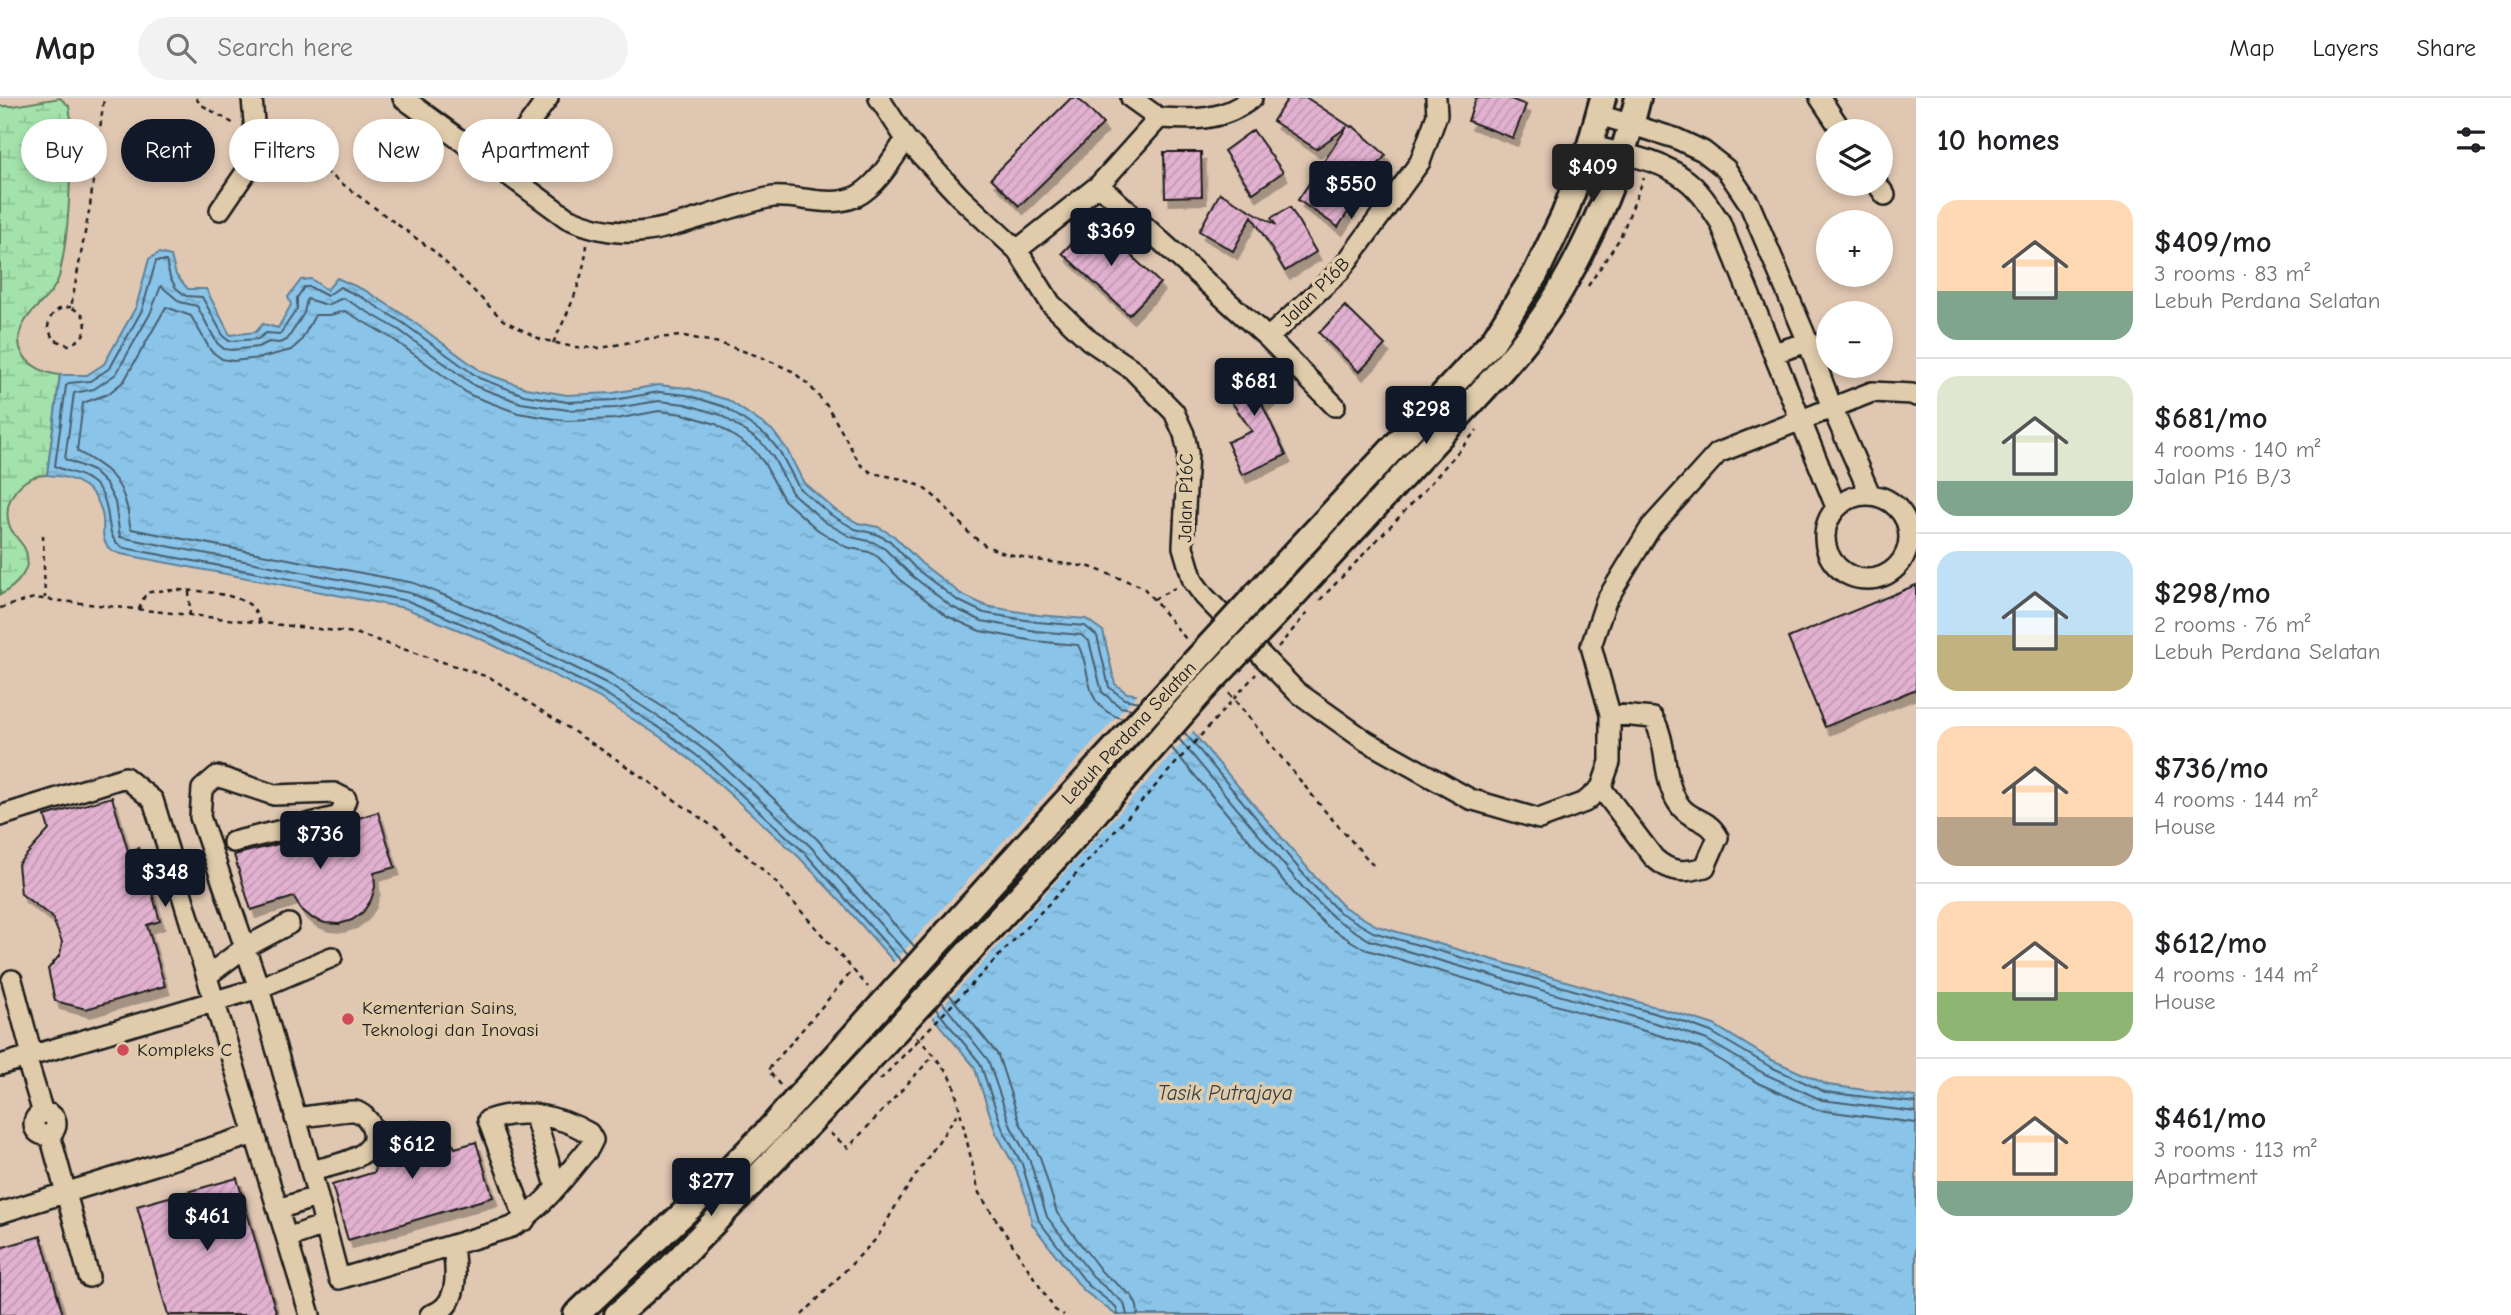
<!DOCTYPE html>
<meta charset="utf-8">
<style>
body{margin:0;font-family:"Comic Neue",sans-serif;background:#f2f2f2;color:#202124;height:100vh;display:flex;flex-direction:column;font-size:26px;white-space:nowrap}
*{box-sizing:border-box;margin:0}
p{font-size:23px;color:#757577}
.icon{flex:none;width:38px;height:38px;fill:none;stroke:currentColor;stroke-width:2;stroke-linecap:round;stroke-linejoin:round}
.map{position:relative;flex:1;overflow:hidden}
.drawer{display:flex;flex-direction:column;background:#fff;width:595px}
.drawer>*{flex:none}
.banner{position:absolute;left:21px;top:21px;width:665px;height:63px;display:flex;gap:14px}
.buttons{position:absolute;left:1816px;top:21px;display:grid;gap:14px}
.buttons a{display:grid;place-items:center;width:77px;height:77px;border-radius:50%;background:#fff;box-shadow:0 4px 10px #0003;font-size:35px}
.price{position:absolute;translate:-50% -60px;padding:0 16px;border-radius:7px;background:#111827;color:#fff;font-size:23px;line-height:46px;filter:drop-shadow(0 2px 4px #0008)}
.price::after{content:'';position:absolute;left:50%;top:42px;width:21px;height:16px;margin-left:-10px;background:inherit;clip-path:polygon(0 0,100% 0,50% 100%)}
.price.on{background:#222;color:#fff}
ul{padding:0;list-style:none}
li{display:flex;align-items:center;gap:21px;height:175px;padding:0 21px}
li+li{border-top:2px solid #e0e0e0}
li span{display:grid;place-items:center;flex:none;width:196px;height:140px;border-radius:21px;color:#555}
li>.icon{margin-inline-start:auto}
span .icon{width:84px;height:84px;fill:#fffc;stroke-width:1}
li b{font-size:30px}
h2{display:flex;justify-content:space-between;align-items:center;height:84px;padding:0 21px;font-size:30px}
.chip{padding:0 24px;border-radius:32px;background:#fff;box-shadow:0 4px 10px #0003;font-size:24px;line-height:63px}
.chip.on{background:#111827;color:#fff}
header{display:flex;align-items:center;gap:42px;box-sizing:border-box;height:98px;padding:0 35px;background:#fff;border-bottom:2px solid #e0e0e0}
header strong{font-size:33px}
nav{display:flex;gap:38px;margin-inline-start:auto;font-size:24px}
.search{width:490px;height:63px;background:#f2f2f2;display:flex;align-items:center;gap:18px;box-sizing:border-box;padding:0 24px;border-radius:38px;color:#757577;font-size:26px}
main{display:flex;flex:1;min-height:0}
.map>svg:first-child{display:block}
.wetland{fill:url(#wetland-marsh);stroke:#607f64;stroke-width:2}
.water{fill:url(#water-ripples);stroke:#5e8197;stroke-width:2}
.pier{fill:#e0c7b2}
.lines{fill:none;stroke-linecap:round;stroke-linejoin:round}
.shore{stroke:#485f6e;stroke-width:2}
.building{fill:url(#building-hatch);stroke:#1c1c1c;stroke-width:2;filter:url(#shadow)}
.minor-casing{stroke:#1c1c1c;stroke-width:24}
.major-casing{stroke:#1c1c1c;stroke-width:30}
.path{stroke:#1c1c1c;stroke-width:2.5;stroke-dasharray:5 5;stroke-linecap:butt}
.minor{stroke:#e0ccab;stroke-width:19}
.major{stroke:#e0ccab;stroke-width:24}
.major-bridge-casing{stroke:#1c1c1c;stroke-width:30;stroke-linecap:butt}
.major-bridge{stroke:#e0ccab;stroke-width:24}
.poi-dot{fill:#d1495b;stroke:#e0ccab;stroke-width:2.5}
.labels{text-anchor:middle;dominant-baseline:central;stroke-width:7;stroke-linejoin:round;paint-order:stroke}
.street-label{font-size:19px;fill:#1c1c1c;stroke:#e0ccab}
.poi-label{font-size:19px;fill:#1c1c1c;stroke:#e0ccab;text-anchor:start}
.water-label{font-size:21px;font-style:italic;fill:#323e45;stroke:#e0ccab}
</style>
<header>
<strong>Map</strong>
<div class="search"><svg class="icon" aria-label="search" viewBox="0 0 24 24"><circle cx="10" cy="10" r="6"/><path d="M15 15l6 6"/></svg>Search here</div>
<nav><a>Map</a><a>Layers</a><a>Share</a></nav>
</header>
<main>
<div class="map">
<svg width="1916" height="1217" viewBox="0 0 1916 1217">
<defs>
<pattern id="wetland-marsh" width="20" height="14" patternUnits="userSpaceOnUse" patternTransform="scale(1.75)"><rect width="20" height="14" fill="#a3e2ab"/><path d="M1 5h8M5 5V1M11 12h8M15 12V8" fill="none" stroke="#8cc193"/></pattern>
<pattern id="water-ripples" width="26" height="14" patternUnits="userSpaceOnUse" patternTransform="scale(1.75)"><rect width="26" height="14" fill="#8ac4e9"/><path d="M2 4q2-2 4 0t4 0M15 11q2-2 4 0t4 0" fill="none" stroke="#76a8c7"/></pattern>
<pattern id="building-hatch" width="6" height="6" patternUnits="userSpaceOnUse" patternTransform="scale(1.75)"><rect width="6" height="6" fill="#e2b1d0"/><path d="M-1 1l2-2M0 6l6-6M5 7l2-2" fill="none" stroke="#c198b2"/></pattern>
<filter id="shadow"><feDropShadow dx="4.5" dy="8" stdDeviation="0" flood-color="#0004"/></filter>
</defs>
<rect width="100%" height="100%" fill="#e0c7b2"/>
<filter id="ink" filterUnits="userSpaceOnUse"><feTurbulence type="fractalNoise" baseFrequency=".0143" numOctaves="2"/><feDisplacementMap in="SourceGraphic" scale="14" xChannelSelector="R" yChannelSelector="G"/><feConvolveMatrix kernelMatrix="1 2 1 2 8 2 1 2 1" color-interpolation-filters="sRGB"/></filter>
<g filter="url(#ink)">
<path class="wetland" d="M60,0L69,8L71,22C70,74 71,128 59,179C52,203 20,214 19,242C19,263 41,275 60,277L47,377C22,377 2,401 9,426C11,435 19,441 24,449C35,469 17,488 0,497V8H13Z"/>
<path class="water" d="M159,155L171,158L176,177L188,191H206L230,237L256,234L263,226L278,230L291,207L288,199L301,182L311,181L327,192L337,180L366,193L407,219L482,274L526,290L567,297L613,295L658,287L688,290L728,302L772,332L786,350L804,385L835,412L858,425L878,429L894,438L921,465L961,496L986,508L1038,517L1086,521L1103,533L1115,586L1127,595L1169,601L1199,642L1316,780L1344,809L1377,828L1683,917L1714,927L1772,962L1828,987L1916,999V1217H1116L1083,1192L1032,1126L1027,1101L1015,1069L996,1035L974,968L940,928L895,865L842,805L799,759L700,669L662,640L598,599L481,541L405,510L121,456C116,454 110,453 107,448C101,439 104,430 103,421C99,390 75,378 47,377L60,277H87L104,266L136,209L149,161Z"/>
<path class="pier" d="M1140,593L1171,598L1195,631L931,921L891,867Z"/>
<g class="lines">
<path class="shore" d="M1184,634L1311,785L1339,814L1373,834L1681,923L1711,934L1769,968L1825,994L1916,1005
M1179,641L1304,791L1334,820L1369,842L1679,932L1707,942L1765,976L1822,1002L1916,1014
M1171,649L1296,798L1327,828L1364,851L1675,942L1702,951L1760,986L1818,1012L1916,1025
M915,849L817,741L718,649L677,618L611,576L492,517L414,485L131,431C129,425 129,417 127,409C119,376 104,369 77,353L83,305L108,296L124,283L166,209L191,218L211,253L222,261L233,263L260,260L291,252L301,243L315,217H330L345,213L393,241L470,297L518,315L567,323L616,321L659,313L683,316L716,326L754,352L764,365L784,402L818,432L846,449L869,454L878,459L904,485L947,518L980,533L1034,543L1078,547C1094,576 1080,608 1123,621
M908,857L810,748L711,657L671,627L606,585L488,527L410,495L120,439L115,404L106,386L93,373L65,361L74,295L94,291L116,276L150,216L161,188L180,204L197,208L217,245L224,251L232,252L258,249L269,244L279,245L287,242L304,215L307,201L327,207L343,200L399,232L475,288L521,305L568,312L615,310L659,303L685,306L721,317L761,344L773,359L792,395L825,424L851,439L873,444L885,451L911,477L952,509L982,523L1036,533L1081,537L1089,543L1102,594L1120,609L1132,611
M902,864L804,754L705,664L666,634L601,593L484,535L408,503L124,450C102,440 114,412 99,391C87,375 70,376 55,368L66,288L69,285L90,283L110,270L142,212L156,163H166L170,179L176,190L186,198L202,199L224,239L229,243L258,241L266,235L280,236L297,211V200L304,189H310L327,198L340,189L363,200L403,225L479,280L524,297L567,304L614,302L659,294L687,297L725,309L767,338L780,354L799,390L831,417L855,431L876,436L890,443L916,471L957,502L984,515L1037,524L1085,528L1097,538L1109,589L1124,601L1139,604
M949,896L998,957L1020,1025L1040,1059L1057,1115L1102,1174L1132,1198L1137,1208L1138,1217
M942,904L988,962L1011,1029L1030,1063L1047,1119L1095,1181L1124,1205L1127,1217
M935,910L980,965L1003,1032L1022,1066L1039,1123L1088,1187L1116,1209L1118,1217"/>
</g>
<path class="building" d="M1071,0H1078L1103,26L1019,108L991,80Z
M1288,0H1307L1351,29L1353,28L1386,57L1353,95L1358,99L1338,129L1298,102L1347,29L1316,51L1273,23Z
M1476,0H1508L1526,7L1513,40L1468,23Z
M1253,32L1283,74L1253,95L1224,53Z
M1164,54H1201L1202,98L1165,99Z
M1220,95L1276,127L1271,120L1290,109L1316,154L1285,173L1252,118L1233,153L1199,133Z
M1094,122L1160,185L1129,217L1062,155Z
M1345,208L1385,247L1359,274L1319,235Z
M1260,261L1282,292L1262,306L1286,357L1242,377L1227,344L1252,333L1221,289Z
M1916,487V591L1825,629L1788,540Z
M112,699L128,753L139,750L160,823L147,827L165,888L86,911L55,903L48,871L60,857L62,844L52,819L21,796L18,766L49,732L45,718Z
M378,714L395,769L374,775L375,789L371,802L363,814L352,822L339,826L325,825L312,820L301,811L294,799L251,812L234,757L343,730L352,722Z
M410,1023L424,1024L437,1029L448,1038L455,1050L476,1044L493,1099L348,1142L332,1087L375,1074L374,1061L382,1051L385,1036L397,1027Z
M237,1080L277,1217H168L137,1108Z
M41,1138L63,1217H0V1150Z"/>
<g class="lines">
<g class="minor-casing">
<path id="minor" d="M403,0L567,120C632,149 668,128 732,110C745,106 760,101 773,99C802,97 831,111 857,98C878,87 893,60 906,41
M879,0L906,41L960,99L1017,152L1051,206L1089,242L1132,271L1174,314L1184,336L1188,355L1183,449L1193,483L1204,498L1297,594L1366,643L1470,701L1539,721L1585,704L1601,690L1610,664V616L1591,548L1606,503L1651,429L1718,355L1872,294L1912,296L1916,298
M1131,0L1159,20
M1820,0L1842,33
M1599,17L1675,40L1703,53L1726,71L1749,105L1808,244L1832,310L1870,396
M1590,47C1620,56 1660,61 1685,81C1700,92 1710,109 1720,124L1836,409
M498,69L548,0
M1877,86L1885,97
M1099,87L1268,240L1335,308
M220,112L254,62L256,48L252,0
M1017,152L1099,87L1159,20C1195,22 1223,23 1252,0
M1268,240L1340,173L1420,64L1437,17L1436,0
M1774,255L1808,244
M1825 439a42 42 0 1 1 84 0a42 42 0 1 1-84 0Z
M1601,690L1654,760C1671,775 1684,775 1705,769L1718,739C1708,719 1689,723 1678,705C1662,681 1668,644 1653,620L1610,616
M0,718L125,679L153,702L310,1217
M233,744L340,718L346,701L334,695L274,697L217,678L202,691L200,719L259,890L311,1073L339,1181L512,1129C543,1110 565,1078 589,1050L593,1042L589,1035C558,1017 522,1010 488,1022L525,1122
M207,878L244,850L289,826
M12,882L32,957
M26,959L43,1015
M0,967L259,890L332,859
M34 1026a11 11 0 1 1 22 0a11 11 0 1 1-22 0Z
M534,1016L556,1088
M295,1020C306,1019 347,1012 355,1013C362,1015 368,1021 371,1027C385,1060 333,1067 311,1073
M50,1037L89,1179
M278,1111L316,1099
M0,1115L255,1036
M287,1140L324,1127
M430,1217C461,1209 456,1172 453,1148"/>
</g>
<g class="major-casing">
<path id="major" d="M1268,484L1493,243L1536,175L1564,117L1590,47L1603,0
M1289,502C1339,447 1390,393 1440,338C1485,290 1535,240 1566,182C1598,125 1623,63 1638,0
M576,1217L718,1083L769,1032L809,987
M617,1217L670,1170L827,1007"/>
</g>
<path class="path" d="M196,0L200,6L236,27
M273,44L313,64L379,113L435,154L503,222L540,241L573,249L601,250L651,240L684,238L719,245L761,259L792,273L809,287L828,309L860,366L872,375L902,381L921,388L939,402L970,436L986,448L1004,455L1036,462L1090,469L1143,489L1186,541
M1588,188L1620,140L1644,80
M71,209C57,209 49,216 48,230L53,241L68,247C83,242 91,231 82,216L71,209L90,108L104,0
M553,245C569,213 583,183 587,147
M43,437L45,500
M189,493L190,518
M1154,501L1175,490
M1320,502L1421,396L1477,332
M0,510L34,500L355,535L491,580L616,661L715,730L772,780L868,889
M139,511L146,495C169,489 230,492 250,507C255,510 258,520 261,526
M1278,549L1308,514
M1229,595L1325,713L1373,767
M917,939L934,957L953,983L979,1095L1055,1212L1064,1217
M880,982L1061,793L1256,576
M780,987L768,972L853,872
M830,1035L848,1050L934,957
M802,1217L877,1140L898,1104L957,1016"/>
<use href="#minor" class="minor"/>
<use href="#major" class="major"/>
<g class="major-bridge-casing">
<path id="major-bridge" d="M809,987L1046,725L1268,484
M827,1007L1070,744L1201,594L1289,502"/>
</g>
<use href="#major-bridge" class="major-bridge"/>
</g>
</g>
<g class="poi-dot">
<circle cx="348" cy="921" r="7"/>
<circle cx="123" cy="952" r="7"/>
</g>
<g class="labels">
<g class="street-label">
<text transform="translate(1315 194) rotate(-45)">Jalan P16B</text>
<text transform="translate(1186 400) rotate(-89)">Jalan P16C</text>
<text transform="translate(1129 635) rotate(-47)">Lebuh Perdana Selatan</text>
</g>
<g class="poi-label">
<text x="362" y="910">Kementerian Sains,<tspan x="362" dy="22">Teknologi dan Inovasi</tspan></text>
<text x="137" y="952">Kompleks C</text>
</g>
<g class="water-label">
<text x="1225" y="995">Tasik Putrajaya</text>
</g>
</g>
</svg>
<div class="buttons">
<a><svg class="icon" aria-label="layers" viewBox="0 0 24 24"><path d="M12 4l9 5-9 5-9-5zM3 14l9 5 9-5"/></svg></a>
<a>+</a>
<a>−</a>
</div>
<b class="price on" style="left:1593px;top:106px">$409</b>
<b class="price" style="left:1351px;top:123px">$550</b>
<b class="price" style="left:1111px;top:170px">$369</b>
<b class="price" style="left:1254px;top:320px">$681</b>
<b class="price" style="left:1426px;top:348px">$298</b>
<b class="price" style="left:320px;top:773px">$736</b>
<b class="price" style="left:165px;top:811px">$348</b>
<b class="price" style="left:412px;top:1083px">$612</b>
<b class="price" style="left:711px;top:1120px">$277</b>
<b class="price" style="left:207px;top:1155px">$461</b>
<div class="banner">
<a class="chip">Buy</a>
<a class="chip on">Rent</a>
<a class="chip">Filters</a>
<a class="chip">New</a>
<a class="chip">Apartment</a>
</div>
</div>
<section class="drawer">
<h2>10 homes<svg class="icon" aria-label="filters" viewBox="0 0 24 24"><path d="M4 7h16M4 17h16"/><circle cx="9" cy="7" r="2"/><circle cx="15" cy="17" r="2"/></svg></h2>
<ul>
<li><span style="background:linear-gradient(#ffd9b3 65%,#7fa58c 0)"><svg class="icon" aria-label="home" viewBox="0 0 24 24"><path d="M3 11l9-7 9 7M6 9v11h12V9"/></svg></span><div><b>$409/mo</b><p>3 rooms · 83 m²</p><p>Lebuh Perdana Selatan</p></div></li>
<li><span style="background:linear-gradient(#dfe7d0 75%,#7fa58c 0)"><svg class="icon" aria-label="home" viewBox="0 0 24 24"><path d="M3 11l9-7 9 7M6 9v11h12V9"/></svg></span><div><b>$681/mo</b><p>4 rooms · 140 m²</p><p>Jalan P16 B/3</p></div></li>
<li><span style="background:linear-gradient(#bfe0f5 60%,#c2b280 0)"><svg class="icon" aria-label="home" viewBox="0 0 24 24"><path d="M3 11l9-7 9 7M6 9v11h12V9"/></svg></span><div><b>$298/mo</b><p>2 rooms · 76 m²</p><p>Lebuh Perdana Selatan</p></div></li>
<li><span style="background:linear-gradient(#ffd9b3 65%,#b9a48a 0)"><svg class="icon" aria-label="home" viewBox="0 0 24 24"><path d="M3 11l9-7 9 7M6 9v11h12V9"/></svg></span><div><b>$736/mo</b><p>4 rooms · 144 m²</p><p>House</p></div></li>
<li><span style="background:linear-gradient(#ffd9b3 65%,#8fb573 0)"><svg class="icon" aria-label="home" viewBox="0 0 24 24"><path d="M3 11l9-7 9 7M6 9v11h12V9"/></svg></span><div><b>$612/mo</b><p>4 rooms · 144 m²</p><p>House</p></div></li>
<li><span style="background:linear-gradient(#ffd9b3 75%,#7fa58c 0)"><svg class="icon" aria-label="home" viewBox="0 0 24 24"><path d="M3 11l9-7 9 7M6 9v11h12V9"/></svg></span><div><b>$461/mo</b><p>3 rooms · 113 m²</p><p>Apartment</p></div></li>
</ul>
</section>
</main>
